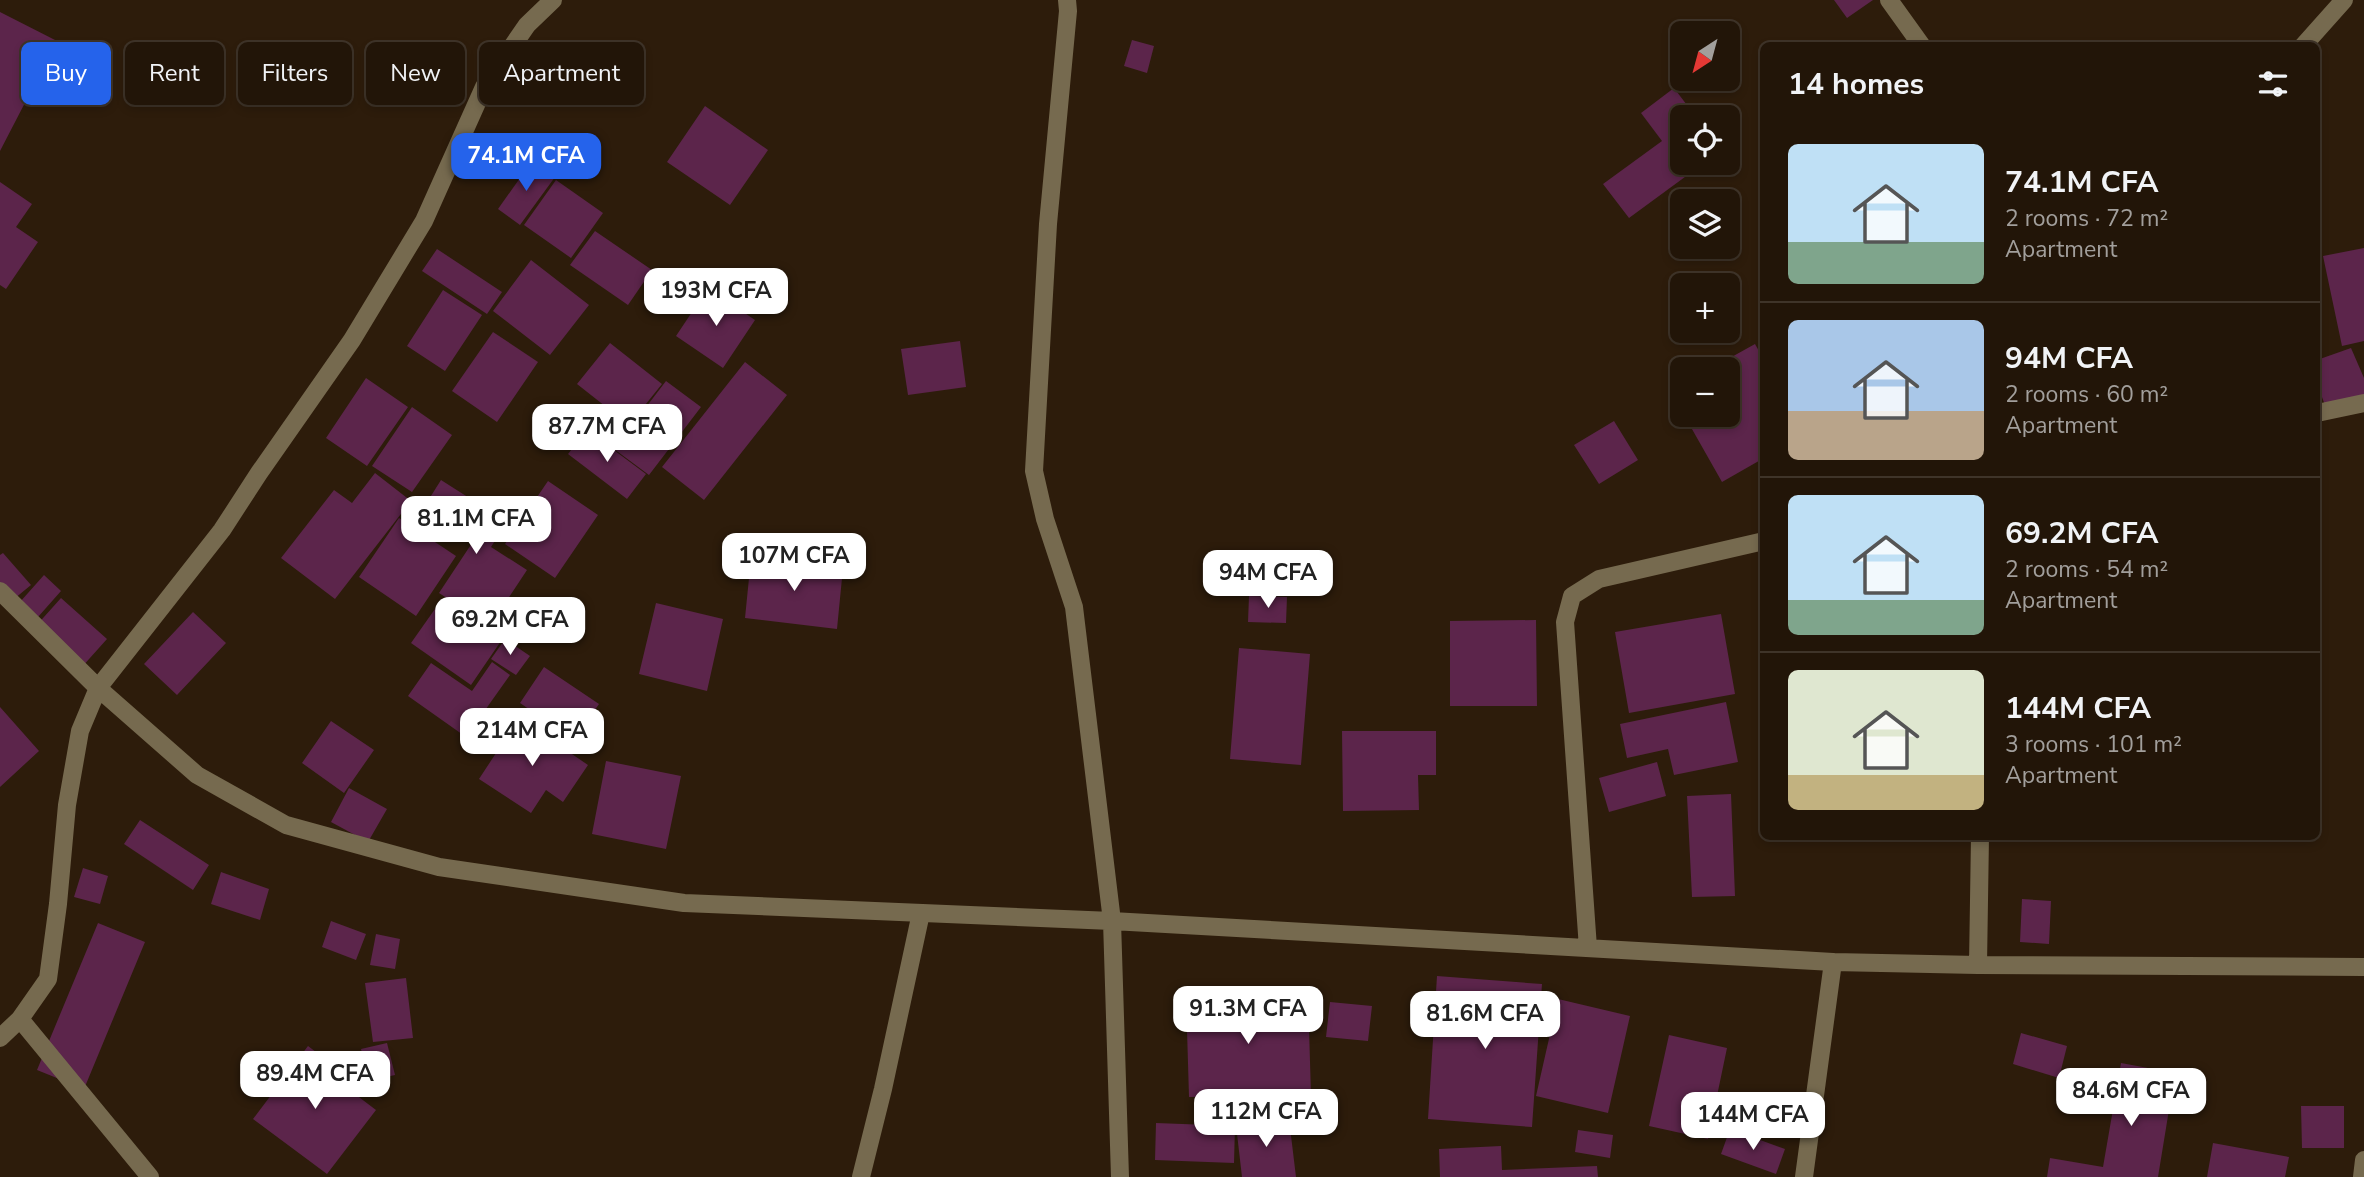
<!DOCTYPE html>
<meta charset="utf-8">
<style>
body{margin:0;font-family:"Nunito Sans",sans-serif;background:#2a1e12;color:#f1f3f6;height:100vh;display:flex;flex-direction:column;font-size:26px;white-space:nowrap}
*{box-sizing:border-box;margin:0}
p{font-size:23px;color:#a29f9c}
.icon{flex:none;width:38px;height:38px;fill:none;stroke:currentColor;stroke-width:2;stroke-linecap:round;stroke-linejoin:round}
.map{position:relative;flex:1;overflow:hidden}
.sheet{position:absolute;left:1760px;top:42px;width:560px;height:798px;display:flex;flex-direction:column;background:#221508;border-radius:10px;box-shadow:0 4px 10px #0003,0 0 0 2px #3f3429}
.sheet>*{flex:none}
.hud{position:absolute;left:21px;top:42px;width:665px;height:63px;display:flex;gap:14px}
.needle{width:46px;rotate:216deg}
.tools{position:absolute;left:1670px;top:21px;display:grid;gap:14px}
.tools a{display:grid;place-items:center;width:70px;height:70px;border-radius:10px;background:#221508;box-shadow:0 4px 10px #0003,0 0 0 2px #3f3429;font-size:35px}
.price{position:absolute;translate:-50% -60px;padding:0 16px;border-radius:14px;background:#fff;color:#222;font-size:23px;line-height:46px;filter:drop-shadow(0 2px 4px #0008)}
.price::after{content:'';position:absolute;left:50%;top:42px;width:21px;height:16px;margin-left:-10px;background:inherit;clip-path:polygon(0 0,100% 0,50% 100%)}
.price.current{background:#2563eb;color:#fff}
ul{padding:0;list-style:none}
li{display:flex;align-items:center;gap:21px;height:175px;padding:0 28px}
li+li{border-top:2px solid #3f3429}
li span{display:grid;place-items:center;flex:none;width:196px;height:140px;border-radius:10px;color:#555}
li>.icon{margin-inline-start:auto}
span .icon{width:84px;height:84px;fill:#fffc;stroke-width:1}
li b{font-size:30px}
h2{display:flex;justify-content:space-between;align-items:center;height:84px;padding:0 28px;font-size:30px}
.chip{padding:0 24px;border-radius:10px;background:#221508;box-shadow:0 4px 10px #0003,0 0 0 2px #3f3429;font-size:24px;line-height:63px}
.chip.current{background:#2563eb;color:#fff}
.map>svg:first-child{display:block}
.building{fill:#5c254b}
.lines{fill:none;stroke-linecap:round;stroke-linejoin:round}
.minor{stroke:#766a4f;stroke-width:18}
</style>
<div class="map">
<svg width="2364" height="1177" viewBox="0 0 2364 1177">
<rect width="100%" height="100%" fill="#2d1c0b"/>
<path class="building" d="M1834,0H1873L1847,18Z
M0,12L57,41L0,151Z
M1132,40L1154,46L1147,73L1124,66Z
M1674,88L1696,117H1682V163H1704L1629,218L1603,184L1662,141L1641,113Z
M705,106L768,150L730,205L667,162Z
M532,161L555,177L520,225L498,209Z
M556,180L603,213L571,258L524,225Z
M0,182L32,204L16,227L38,242L6,289L0,285Z
M595,231L652,270L628,305L570,265Z
M2364,248V341L2342,346L2323,256Z
M437,249L502,292L487,314L422,271Z
M531,260L589,305L550,355L493,311Z
M708,288L755,320L723,368L676,336Z
M443,290L482,315L445,371L407,346Z
M493,332L538,362L497,422L452,391Z
M960,341L966,387L908,395L901,349Z
M610,343L662,384L629,425L577,384Z
M1755,344L1764,360V458L1722,482L1684,415H1727V369H1710Z
M2351,348L2364,378V398L2327,411L2317,383V360Z
M745,362L787,395L704,500L662,467Z
M366,378L408,407L367,466L326,438Z
M666,381L701,407L649,475L614,449Z
M1682,385V411L1671,392Z
M412,407L452,435L412,492L372,466Z
M1614,421L1638,460L1599,484L1574,445Z
M587,430L646,474L627,499L568,454Z
M375,473L411,501L335,599L281,558L334,490L352,503Z
M441,480L507,522L491,547L527,570L490,626L439,593L474,540L424,507Z
M548,481L598,515L555,578L505,544Z
M399,518L456,556L416,616L359,577Z
M3,553L31,585L14,599L0,583V555Z
M751,558L843,568L837,629L745,618Z
M44,575L61,591L38,617L20,602Z
M1249,596L1287,597L1286,623L1248,622Z
M61,598L107,639L81,668L35,627Z
M442,599L501,641L471,685L411,643Z
M656,603L723,619L707,691L639,674Z
M193,612L226,643L177,695L144,664Z
M1721,614L1735,694L1629,713L1615,632Z
M1536,620L1537,706H1450V621Z
M505,639L530,656L516,675L491,659Z
M1239,648L1310,654L1301,765L1230,759Z
M492,662L510,675L466,737L408,696L431,663L472,691Z
M544,667L599,704L574,740L520,703Z
M1726,702L1738,762L1674,775L1668,749L1627,758L1620,724Z
M0,707L39,751L0,787Z
M519,718L588,765L563,802L546,790L531,813L479,779Z
M331,721L374,750L344,793L302,763Z
M1342,731H1436V775H1418L1419,810L1343,811Z
M606,761L681,776L666,849L592,834Z
M1657,762L1666,796L1609,812L1599,778Z
M349,788L387,809L368,842L331,822Z
M1731,794L1735,896L1692,897L1687,796Z
M140,820L209,865L193,890L124,844Z
M83,868L108,876L100,904L74,897Z
M221,872L269,889L260,920L211,904Z
M2022,899L2051,901L2049,944L2020,942Z
M331,921L366,934L356,960L322,947Z
M98,923L145,942L84,1089L37,1070Z
M376,934L400,939L395,969L370,965Z
M1437,976L1542,984L1532,1127L1428,1119Z
M406,978L413,1038L373,1042L365,983Z
M1308,994L1311,1095L1189,1097L1186,996Z
M1558,999L1630,1016L1608,1113L1536,1096Z
M1330,1002L1372,1006L1368,1041L1326,1037Z
M2021,1033L2067,1046L2059,1078L2013,1064Z
M1669,1035L1727,1048L1708,1139L1649,1126Z
M387,1043L395,1075L369,1081L361,1049Z
M308,1046L353,1080L347,1088L376,1110L327,1174L253,1119Z
M2121,1063L2175,1073L2158,1177H2047L2050,1158L2103,1167Z
M2301,1106H2344V1148H2302Z
M1289,1119L1296,1177H1242L1236,1125Z
M1156,1123L1235,1126L1234,1163L1155,1160Z
M1730,1129L1785,1149L1776,1174L1721,1154Z
M1578,1130L1613,1135L1610,1158L1575,1152Z
M2213,1143L2289,1157L2285,1177H2207Z
M1501,1146L1502,1170L1597,1166L1598,1177H1440L1439,1149Z"/>
<g class="lines">
<path class="minor" d="M1067,0L1068,11L1048,224L1034,471L1045,519L1074,607L1112,921L1120,1177
M1889,0L1922,46
M2303,46L2344,0
M2317,413L2364,403
M0,591L98,688L197,775L286,825L439,867L684,903L1112,921L1833,962L1978,965L2364,967
M1588,948L1565,622L1572,596L1599,579L1764,541
M1978,965L1980,836
M20,1019L150,1177
M0,1038L20,1019L48,979L58,904L67,805L80,731L98,688L222,530L259,473L352,340L424,221L484,87L527,25L553,0
M861,1177L883,1089L921,913
M1804,1177L1833,962
M2362,1177L2364,1160"/>
</g>
</svg>
<div class="tools">
<a><svg class="needle" viewBox="-14 -14 28 28"><path d="M0-13l5 13h-10z" fill="#e53935"/><path d="M0 13l5-13h-10z" fill="#a29f9c"/></svg></a>
<a><svg class="icon" aria-label="locate" viewBox="0 0 24 24"><circle cx="12" cy="12" r="6"/><path d="M12 2v4M12 18v4M2 12h4M18 12h4"/></svg></a>
<a><svg class="icon" aria-label="layers" viewBox="0 0 24 24"><path d="M12 4l9 5-9 5-9-5zM3 14l9 5 9-5"/></svg></a>
<a>+</a>
<a>−</a>
</div>
<b class="price current" style="left:526px;top:193px">74.1M CFA</b>
<b class="price" style="left:716px;top:328px">193M CFA</b>
<b class="price" style="left:607px;top:464px">87.7M CFA</b>
<b class="price" style="left:476px;top:556px">81.1M CFA</b>
<b class="price" style="left:794px;top:593px">107M CFA</b>
<b class="price" style="left:1268px;top:610px">94M CFA</b>
<b class="price" style="left:510px;top:657px">69.2M CFA</b>
<b class="price" style="left:532px;top:768px">214M CFA</b>
<b class="price" style="left:1248px;top:1046px">91.3M CFA</b>
<b class="price" style="left:1485px;top:1051px">81.6M CFA</b>
<b class="price" style="left:315px;top:1111px">89.4M CFA</b>
<b class="price" style="left:2131px;top:1128px">84.6M CFA</b>
<b class="price" style="left:1266px;top:1149px">112M CFA</b>
<b class="price" style="left:1753px;top:1152px">144M CFA</b>
<div class="hud">
<a class="chip current">Buy</a>
<a class="chip">Rent</a>
<a class="chip">Filters</a>
<a class="chip">New</a>
<a class="chip">Apartment</a>
</div>
<section class="sheet">
<h2>14 homes<svg class="icon" aria-label="filters" viewBox="0 0 24 24"><path d="M4 7h16M4 17h16"/><circle cx="9" cy="7" r="2"/><circle cx="15" cy="17" r="2"/></svg></h2>
<ul>
<li><span style="background:linear-gradient(#bfe0f5 70%,#7fa58c 0)"><svg class="icon" aria-label="home" viewBox="0 0 24 24"><path d="M3 11l9-7 9 7M6 9v11h12V9"/></svg></span><div><b>74.1M CFA</b><p>2 rooms · 72 m²</p><p>Apartment</p></div></li>
<li><span style="background:linear-gradient(#a9c7e8 65%,#b9a48a 0)"><svg class="icon" aria-label="home" viewBox="0 0 24 24"><path d="M3 11l9-7 9 7M6 9v11h12V9"/></svg></span><div><b>94M CFA</b><p>2 rooms · 60 m²</p><p>Apartment</p></div></li>
<li><span style="background:linear-gradient(#bfe0f5 75%,#7fa58c 0)"><svg class="icon" aria-label="home" viewBox="0 0 24 24"><path d="M3 11l9-7 9 7M6 9v11h12V9"/></svg></span><div><b>69.2M CFA</b><p>2 rooms · 54 m²</p><p>Apartment</p></div></li>
<li><span style="background:linear-gradient(#dfe7d0 75%,#c2b280 0)"><svg class="icon" aria-label="home" viewBox="0 0 24 24"><path d="M3 11l9-7 9 7M6 9v11h12V9"/></svg></span><div><b>144M CFA</b><p>3 rooms · 101 m²</p><p>Apartment</p></div></li>
</ul>
</section>
</div>
